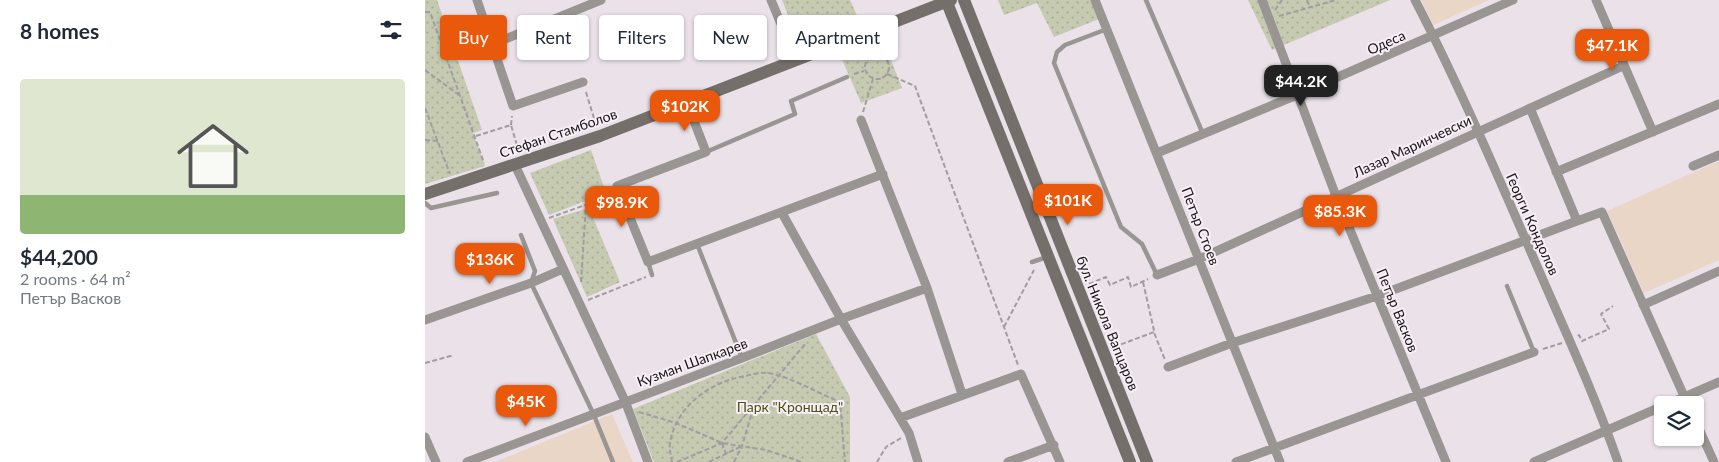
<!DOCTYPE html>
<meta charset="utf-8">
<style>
body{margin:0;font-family:Lato,sans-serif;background:#f2f2f3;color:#1f2937;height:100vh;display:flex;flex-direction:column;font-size:19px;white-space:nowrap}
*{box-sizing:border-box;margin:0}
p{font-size:16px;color:#747a83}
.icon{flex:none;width:28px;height:28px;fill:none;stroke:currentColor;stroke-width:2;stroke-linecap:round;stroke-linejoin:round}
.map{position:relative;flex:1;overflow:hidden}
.side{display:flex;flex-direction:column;background:#fff;width:425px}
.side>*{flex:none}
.hud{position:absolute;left:15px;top:15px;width:475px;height:45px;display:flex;gap:10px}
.controls{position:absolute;left:1229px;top:396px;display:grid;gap:10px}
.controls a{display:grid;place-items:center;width:50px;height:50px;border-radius:5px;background:#fff;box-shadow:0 1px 4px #0004;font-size:25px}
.price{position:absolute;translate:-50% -42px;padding:0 11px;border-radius:10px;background:#ea580c;color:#fff;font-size:16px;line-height:32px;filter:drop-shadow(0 1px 2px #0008)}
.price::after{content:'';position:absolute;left:50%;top:30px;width:15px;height:11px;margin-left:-8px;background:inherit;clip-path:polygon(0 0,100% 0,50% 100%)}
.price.active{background:#222;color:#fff}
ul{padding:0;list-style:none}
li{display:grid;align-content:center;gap:10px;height:265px;padding:0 20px}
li+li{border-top:1px solid #e0e1e3}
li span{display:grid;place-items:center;height:155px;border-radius:5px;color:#555}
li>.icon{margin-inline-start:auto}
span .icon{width:90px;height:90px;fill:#fffc;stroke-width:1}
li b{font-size:21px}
h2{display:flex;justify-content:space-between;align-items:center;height:60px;padding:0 20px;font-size:21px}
.pill{padding:0 18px;border-radius:5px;background:#fff;box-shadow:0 1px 4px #0004;font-size:18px;line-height:45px}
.pill.active{background:#ea580c;color:#fff}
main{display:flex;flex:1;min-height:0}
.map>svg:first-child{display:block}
.education{fill:#ead6c7}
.park{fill:url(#park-dots)}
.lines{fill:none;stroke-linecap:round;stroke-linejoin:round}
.path{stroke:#a39ca2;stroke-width:2;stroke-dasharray:5 2.5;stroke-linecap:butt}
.lane{stroke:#999592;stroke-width:4.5}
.street{stroke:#999592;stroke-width:9}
.secondary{stroke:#756f6b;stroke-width:12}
.labels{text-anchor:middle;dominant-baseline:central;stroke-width:4;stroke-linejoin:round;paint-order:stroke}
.street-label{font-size:14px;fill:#171416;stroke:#f7eef6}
.park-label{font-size:14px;fill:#495214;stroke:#f7eef6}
</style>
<main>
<section class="side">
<h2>8 homes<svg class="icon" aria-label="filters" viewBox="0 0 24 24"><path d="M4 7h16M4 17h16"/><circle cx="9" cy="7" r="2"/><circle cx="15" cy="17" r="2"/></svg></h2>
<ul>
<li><span style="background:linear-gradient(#dfe7d0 75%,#8fb573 0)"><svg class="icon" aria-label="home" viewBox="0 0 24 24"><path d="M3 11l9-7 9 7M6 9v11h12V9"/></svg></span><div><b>$44,200</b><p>2 rooms · 64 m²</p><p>Петър Васков</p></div></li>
</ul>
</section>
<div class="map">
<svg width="1294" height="462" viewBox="0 0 1294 462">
<defs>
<pattern id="park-dots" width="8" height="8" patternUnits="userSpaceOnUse" patternTransform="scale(1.25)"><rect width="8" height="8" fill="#c5cab1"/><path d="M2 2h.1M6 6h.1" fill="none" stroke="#a8ad98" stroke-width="1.8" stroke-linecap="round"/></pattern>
</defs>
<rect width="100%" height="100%" fill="#eae1e9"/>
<path class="education" d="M996,0H1064L1008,25Z
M1294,161V260L1219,293L1182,211Z
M187,414L208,462H70Z"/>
<path class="park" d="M0,0H12L57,130L48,133L60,166L0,184Z
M357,0H425L435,22L374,42Z
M573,0H666L674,19L629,37L612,3L579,15Z
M823,0H965L847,50Z
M459,43L477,88L436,103L416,57Z
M166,150L181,193L124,215L105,173Z
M164,208L195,282L162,297L128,219Z
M391,334L425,397V462H229L208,409Z"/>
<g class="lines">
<path class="path" d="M882,0L885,7
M850,10L857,0
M0,12H5L59,163
M854,16L911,0
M440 67a12 12 0 1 1 24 0a12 12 0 1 1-24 0Z
M453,56L454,41
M0,70L34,95
M429,74L439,71
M462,74L490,86L593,365
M161,92L171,125
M0,108L25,174
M438,112L448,79
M86,125L87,116
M51,136L86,125L94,152
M0,140L13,141
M124,218L185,196
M156,282L161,205
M718,282L730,335L740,360
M664,284L681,277L685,285L703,277L706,287L723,279
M163,300L221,277
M579,327L609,270
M1153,336L1154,335L1157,341L1184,329L1176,314L1188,306
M689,347L729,332
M1118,349L1137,343
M0,363L29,355
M214,412L251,423L297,443L341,450L377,462
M297,443L301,454
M247,462C246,456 244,449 245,443C251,406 286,381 321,376C328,374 336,372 343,373C367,377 392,393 415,402L420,462
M252,462L297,443L381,343
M284,462L317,446
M309,462L317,446L329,406
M452,462L461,447L476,438"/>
<path class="lane" d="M721,0L778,134
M682,29L640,45L632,52L629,63L696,227L717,244L732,275
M281,152L370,114L366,101L422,77
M0,203L6,208L72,193
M96,235L110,271L106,283L168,413L188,462
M272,244L317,358
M223,262L227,275
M607,262L622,257
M1082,286L1109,352"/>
<path class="street" d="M52,0L88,106L158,82
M346,0L371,60
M670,0L855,462
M837,0L911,196L1021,462
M990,0C1036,89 1075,181 1115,273C1142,335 1171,398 1193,462
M1171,0L1228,132
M68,44L176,0
M262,103L281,152L192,186L223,262L458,174
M1105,108L1152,221L1177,212L1263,405
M436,120L502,288L537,394
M732,153L872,95L1088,0
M90,165L200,401L223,462
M1268,166L1294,155
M1131,172L1294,104
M357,213L416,319L484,433L493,462
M732,275L774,259L1198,66
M1218,305L1294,271
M0,320L106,283L138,269
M743,367L807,343L952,296L1152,221
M1241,405L1294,382
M475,418L596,374L635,462
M1270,420L1289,462
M0,437L11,462
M42,462L317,358L416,319L502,288
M583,462L629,445
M811,462L1109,352
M1109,462L1238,406"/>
<path class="secondary" d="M521,0L705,462
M539,0L722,462
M0,194L175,136L526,0"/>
</g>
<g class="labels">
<g class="street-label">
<text transform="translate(961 42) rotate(-24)">Одеса</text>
<text transform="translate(133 133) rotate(-19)">Стефан Стамболов</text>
<text transform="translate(987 146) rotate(-25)">Лазар Маринчевски</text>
<text transform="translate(1108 224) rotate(66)">Георги Кондолов</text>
<text transform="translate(776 226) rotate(69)">Петър Стоев</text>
<text transform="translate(973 310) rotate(68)">Петър Васков</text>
<text transform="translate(683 323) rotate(68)">бул. Никола Вапцаров</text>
<text transform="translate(267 362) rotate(-20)">Кузман Шапкарев</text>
</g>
<g class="park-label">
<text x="365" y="406">Парк "Кронщад"</text>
</g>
</g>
</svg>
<div class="controls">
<a><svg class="icon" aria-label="layers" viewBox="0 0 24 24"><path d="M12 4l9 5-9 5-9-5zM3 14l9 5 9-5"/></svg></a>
</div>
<b class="price" style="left:1187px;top:71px">$47.1K</b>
<b class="price active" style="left:876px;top:107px">$44.2K</b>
<b class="price" style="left:260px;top:132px">$102K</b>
<b class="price" style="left:643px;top:226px">$101K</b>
<b class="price" style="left:197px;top:228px">$98.9K</b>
<b class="price" style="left:915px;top:237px">$85.3K</b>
<b class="price" style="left:65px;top:285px">$136K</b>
<b class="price" style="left:101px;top:427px">$45K</b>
<div class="hud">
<a class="pill active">Buy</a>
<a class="pill">Rent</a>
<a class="pill">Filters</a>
<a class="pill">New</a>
<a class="pill">Apartment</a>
</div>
</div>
</main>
